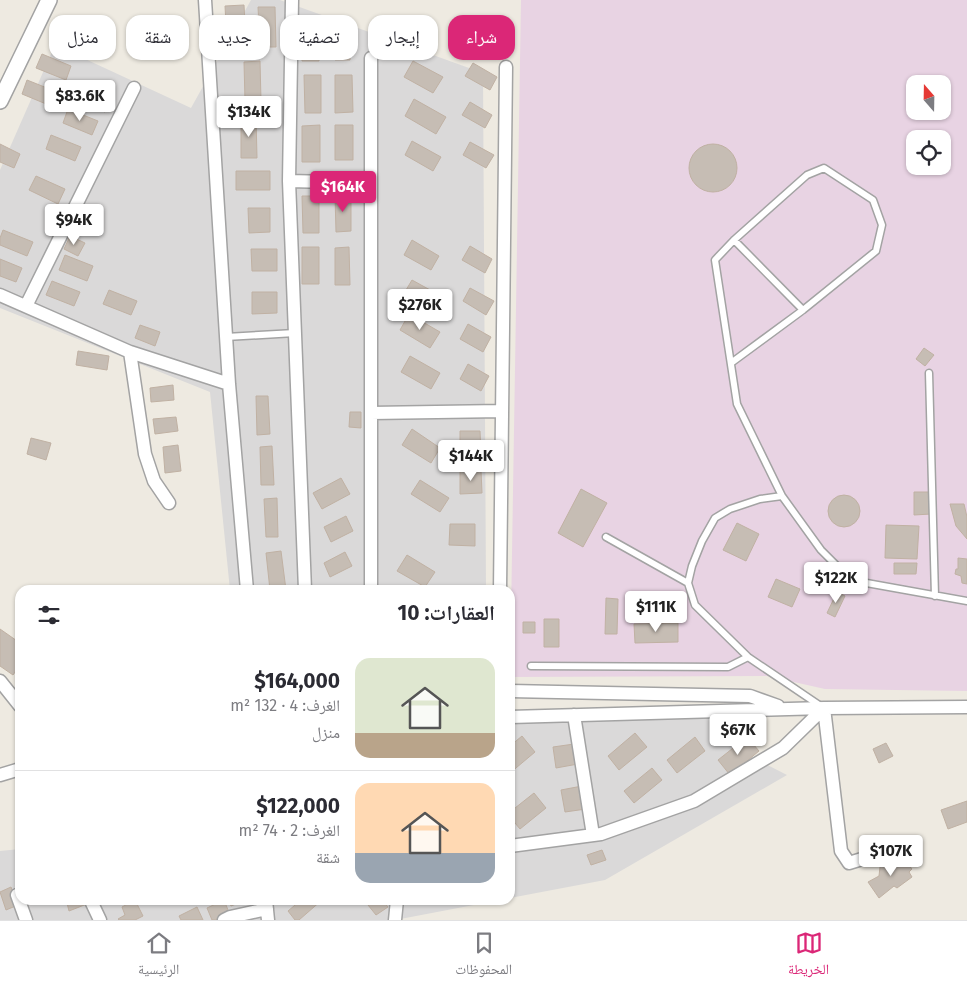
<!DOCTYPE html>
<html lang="ar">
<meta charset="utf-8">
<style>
body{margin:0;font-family:"Fira Sans","Noto Naskh Arabic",sans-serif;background:#f2f2f3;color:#2b2b33;direction:rtl;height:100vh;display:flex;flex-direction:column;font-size:19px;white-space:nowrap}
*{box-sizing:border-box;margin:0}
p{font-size:16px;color:#7c7c81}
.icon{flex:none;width:28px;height:28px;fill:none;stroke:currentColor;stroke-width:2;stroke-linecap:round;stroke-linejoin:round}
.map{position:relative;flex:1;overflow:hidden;direction:ltr}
.sheet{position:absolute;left:15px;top:585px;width:500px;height:320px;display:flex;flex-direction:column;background:#fff;border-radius:15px;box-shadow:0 1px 4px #0004;direction:rtl}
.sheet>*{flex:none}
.top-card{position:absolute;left:15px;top:15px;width:500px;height:45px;direction:rtl;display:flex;gap:10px}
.needle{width:32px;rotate:340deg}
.tools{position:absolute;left:906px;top:75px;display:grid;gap:10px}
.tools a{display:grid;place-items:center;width:45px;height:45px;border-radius:10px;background:#fff;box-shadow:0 1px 4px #0004;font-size:25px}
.price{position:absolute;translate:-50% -42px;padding:0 11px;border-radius:5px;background:#fff;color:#222;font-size:16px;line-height:32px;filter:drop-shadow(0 1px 2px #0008)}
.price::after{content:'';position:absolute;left:50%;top:30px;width:15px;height:11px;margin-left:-8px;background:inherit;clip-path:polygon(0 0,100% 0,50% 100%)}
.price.active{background:#db2777;color:#fff}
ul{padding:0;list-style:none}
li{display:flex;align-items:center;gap:15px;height:125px;padding:0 20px}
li+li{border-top:1px solid #e1e1e2}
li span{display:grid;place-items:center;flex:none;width:140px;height:100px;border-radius:15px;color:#555}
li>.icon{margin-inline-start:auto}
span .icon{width:60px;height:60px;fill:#fffc;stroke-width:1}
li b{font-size:21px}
h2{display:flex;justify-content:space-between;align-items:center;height:60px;padding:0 20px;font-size:21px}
.pill{padding:0 18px;border-radius:15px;background:#fff;box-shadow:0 1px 4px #0004;font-size:18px;line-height:45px}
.pill.active{background:#db2777;color:#fff}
.menu{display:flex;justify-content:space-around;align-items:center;height:70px;border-top:1px solid #e1e1e2;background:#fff;font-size:14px;color:#7c7c81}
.menu a{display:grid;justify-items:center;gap:2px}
.menu .active{color:#db2777}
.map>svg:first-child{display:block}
.residential{fill:#dad9d9}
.industrial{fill:#e8d3e3;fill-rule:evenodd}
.building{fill:#c6bdb4;stroke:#c0b1a3}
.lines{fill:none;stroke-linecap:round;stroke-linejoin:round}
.service-casing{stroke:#a3a3a3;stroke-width:9}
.minor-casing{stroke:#a3a3a3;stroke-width:15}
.tertiary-casing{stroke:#a3a3a3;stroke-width:18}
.service{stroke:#fff;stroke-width:6}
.minor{stroke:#fff;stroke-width:12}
.tertiary{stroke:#fff;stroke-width:15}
</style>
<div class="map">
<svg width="967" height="920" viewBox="0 0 967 920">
<rect width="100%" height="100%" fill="#eeeae1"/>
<path class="residential" d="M251,0H280L483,73L486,590H230L210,392L0,308V170L55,45L191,108Z
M510,717H711L752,757L787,775L605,880L510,898Z
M20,849V900H500L395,920H0V851Z"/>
<path class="industrial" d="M521,0H967V691L825,689L767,676L510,677ZM915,84H942V111H915ZM915,139H942V166H915Z"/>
<path class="building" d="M244,5L246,42L227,43L225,6Z
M258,7H275L276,47H260Z
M302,24H319V61H302Z
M335,25H350V60H335Z
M42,54L71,66L66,80L36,68Z
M260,61L261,101H245L244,62Z
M413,61L443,77L433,93L404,77Z
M473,63L497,77L490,90L465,76Z
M304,75H321V113H305Z
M335,75H352L353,112L335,113Z
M27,80L57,92L51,106L22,94Z
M81,86L111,98L105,112L75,100Z
M414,99L446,117L436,134L405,116Z
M470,102L492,115L485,128L462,115Z
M68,109L98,121L92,135L63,123Z
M241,117H256L257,158H241Z
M320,125V162H302V126Z
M335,125H353V160H335Z
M51,135L81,147L75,161L46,149Z
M412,141L441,157L433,171L405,155Z
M470,142L494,155L486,168L463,155Z
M689 168a24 24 0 1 1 48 0a24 24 0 1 1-48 0Z
M0,144L20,154L14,168L0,162Z
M236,171H270V190H236Z
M36,176L65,189L58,204L29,190Z
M335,195H351V231L336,232Z
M302,196H319V233H303Z
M248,208H270V232L249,233Z
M3,230L33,242L27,256L0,245V238Z
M70,236L85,243L78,256L64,249Z
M412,240L439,256L431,270L404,255Z
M470,246L492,259L485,273L462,260Z
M302,247H319V284H302Z
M349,247L350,285H335V248Z
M251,249H277V271H252Z
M65,255L93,266L87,281L59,270Z
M0,259L22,268L16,282L0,276Z
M412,280L441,296L432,311L403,295Z
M52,281L80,292L74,306L46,295Z
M470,288L494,301L486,315L463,301Z
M109,290L137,301L131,315L103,304Z
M252,292H277V313L252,314Z
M409,314L440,332L430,348L400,330Z
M468,324L491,337L483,352L460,339Z
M140,325L160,332L155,346L135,338Z
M924,348L934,355L925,366L916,359Z
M78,351L109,356L107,370L76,365Z
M410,356L440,373L431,389L401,372Z
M468,364L489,376L481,391L460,379Z
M173,385L174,400L151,402L150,388Z
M256,396H268L270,434L257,435Z
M350,412H361V428L349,427Z
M176,417L178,431L155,434L153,419Z
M412,429L440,448L431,463L402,445Z
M460,431H480L481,454H460Z
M31,438L51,443L46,460L27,454Z
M178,445L181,471L165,473L163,447Z
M272,446L274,485H261L260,447Z
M460,470H481L482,493L460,494Z
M341,478L350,494L322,509L313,493Z
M420,480L449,498L440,512L411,494Z
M581,489L607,503L583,547L558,533Z
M914,492H931V514L914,515Z
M828 511a16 16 0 1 1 32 0a16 16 0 1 1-32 0Z
M277,498L278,537H266L264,499Z
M950,504H964L967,517V539L956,526Z
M346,516L353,531L331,542L324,527Z
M737,523L759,534L746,561L723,550Z
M450,524H475V546L449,545Z
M886,525L919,526L917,559L885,558Z
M281,551L286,590H270L266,553Z
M345,552L352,566L330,577L324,563Z
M407,555L435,572L425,587L397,571Z
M958,558L967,559V584L962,583L961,576L955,574L956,569H958Z
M894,563H917L916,574H894Z
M776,579L800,589L792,607L768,597Z
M837,592L845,596L835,617L827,613Z
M606,598L618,599L617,634H605Z
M544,619H559V647H544Z
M523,622H535V633H523Z
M678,623V642L635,643L634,624Z
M0,629L20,643V665L13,675L0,666Z
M635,733L647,747L619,770L608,756Z
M522,736L535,752L510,773V746Z
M695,737L705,751L677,773L667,760Z
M747,737L759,751L730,775L718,760Z
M886,743L893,756L879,763L873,749Z
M574,744L578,764L556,768L553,747Z
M652,768L662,780L634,803L624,791Z
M582,786L586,809L565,812L561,790Z
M534,793L546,808L520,829L510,817V812Z
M967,801V822L948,829L941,810Z
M602,850L606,860L591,865L587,855Z
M903,858L912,869L909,872L912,877L897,888L894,886L879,898L868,882L879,876L880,867L883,864L887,863L892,865Z
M11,887L18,905L6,910L0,892Z
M75,900H97L69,911L67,903Z
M135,900L143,916L135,920H119L118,919L125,915L122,907Z
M224,900L232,920H212L207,908Z
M228,900H246L231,906Z
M301,900H322L299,920H295L288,911Z
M364,900H382L388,907L376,915Z
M197,907L203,920H181L179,916Z"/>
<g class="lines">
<g class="service-casing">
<path id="service" d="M734,240L803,310
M226,337L295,333
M731,363L803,310L876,251L882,225L873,200L824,168L807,175L734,240L715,260L737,404L782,496L821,550L841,570L861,582L967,601
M929,373L935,596
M782,496L760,499L730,509L715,518L702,541L692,566L688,583L695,605L748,657L822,707
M606,537L688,583
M531,666L728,667L748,657"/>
</g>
<g class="minor-casing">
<path id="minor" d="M205,0L229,384L247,590
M292,0L289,181L305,590
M371,58V590
M289,181L371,183
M0,295L130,352L229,384
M26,306L134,88
M130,352L145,454L154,481L169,503
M371,413L502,411
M500,590L506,67
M0,681L20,706
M510,691L750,696L778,706
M574,715L593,835
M510,717L824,708L841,851L849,863L875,855
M0,775L20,769
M510,846L601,834L694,801L783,748L824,708L967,707
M17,895L26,920
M94,900L91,901L100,920
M266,900L268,920
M224,920L230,917L267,909
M395,920L397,900"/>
</g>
<g class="tertiary-casing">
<path id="tertiary" d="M0,101L49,0"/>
</g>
<use href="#service" class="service"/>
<use href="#minor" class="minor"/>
<use href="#tertiary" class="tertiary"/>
</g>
</svg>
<div class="tools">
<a><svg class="needle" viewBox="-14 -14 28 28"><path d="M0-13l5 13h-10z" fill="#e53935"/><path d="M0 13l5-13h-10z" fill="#7c7c81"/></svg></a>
<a><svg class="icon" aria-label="locate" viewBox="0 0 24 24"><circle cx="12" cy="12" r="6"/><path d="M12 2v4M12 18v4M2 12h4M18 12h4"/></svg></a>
</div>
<b class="price" style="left:80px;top:122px">$83.6K</b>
<b class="price" style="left:249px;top:138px">$134K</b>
<b class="price active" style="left:343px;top:213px">$164K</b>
<b class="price" style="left:74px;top:246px">$94K</b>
<b class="price" style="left:420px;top:331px">$276K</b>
<b class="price" style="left:471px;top:482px">$144K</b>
<b class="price" style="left:836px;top:604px">$122K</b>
<b class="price" style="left:656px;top:633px">$111K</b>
<b class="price" style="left:738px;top:756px">$67K</b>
<b class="price" style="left:891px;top:877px">$107K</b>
<div class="top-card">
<a class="pill active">شراء</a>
<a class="pill">إيجار</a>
<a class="pill">تصفية</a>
<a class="pill">جديد</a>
<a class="pill">شقة</a>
<a class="pill">منزل</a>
</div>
<section class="sheet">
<h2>العقارات: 10<svg class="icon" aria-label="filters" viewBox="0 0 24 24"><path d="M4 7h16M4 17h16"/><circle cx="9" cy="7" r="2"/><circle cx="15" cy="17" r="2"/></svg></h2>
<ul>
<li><span style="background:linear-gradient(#dfe7d0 75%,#b9a48a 0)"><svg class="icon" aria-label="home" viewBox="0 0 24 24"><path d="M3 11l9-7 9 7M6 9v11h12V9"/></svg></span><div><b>$164,000</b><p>الغرف: 4 · 132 m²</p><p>منزل</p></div></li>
<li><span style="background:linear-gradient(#ffd9b3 70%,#9aa5b1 0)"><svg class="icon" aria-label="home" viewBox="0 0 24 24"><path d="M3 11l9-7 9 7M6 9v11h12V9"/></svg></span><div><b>$122,000</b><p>الغرف: 2 · 74 m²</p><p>شقة</p></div></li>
</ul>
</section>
</div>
<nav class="menu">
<a class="active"><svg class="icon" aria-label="map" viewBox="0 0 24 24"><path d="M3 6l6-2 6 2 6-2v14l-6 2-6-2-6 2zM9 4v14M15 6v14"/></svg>الخريطة</a>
<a><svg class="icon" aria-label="saved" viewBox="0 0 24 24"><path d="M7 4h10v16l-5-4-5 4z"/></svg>المحفوظات</a>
<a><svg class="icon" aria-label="home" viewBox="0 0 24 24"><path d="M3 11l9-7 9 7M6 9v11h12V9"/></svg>الرئيسية</a>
</nav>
